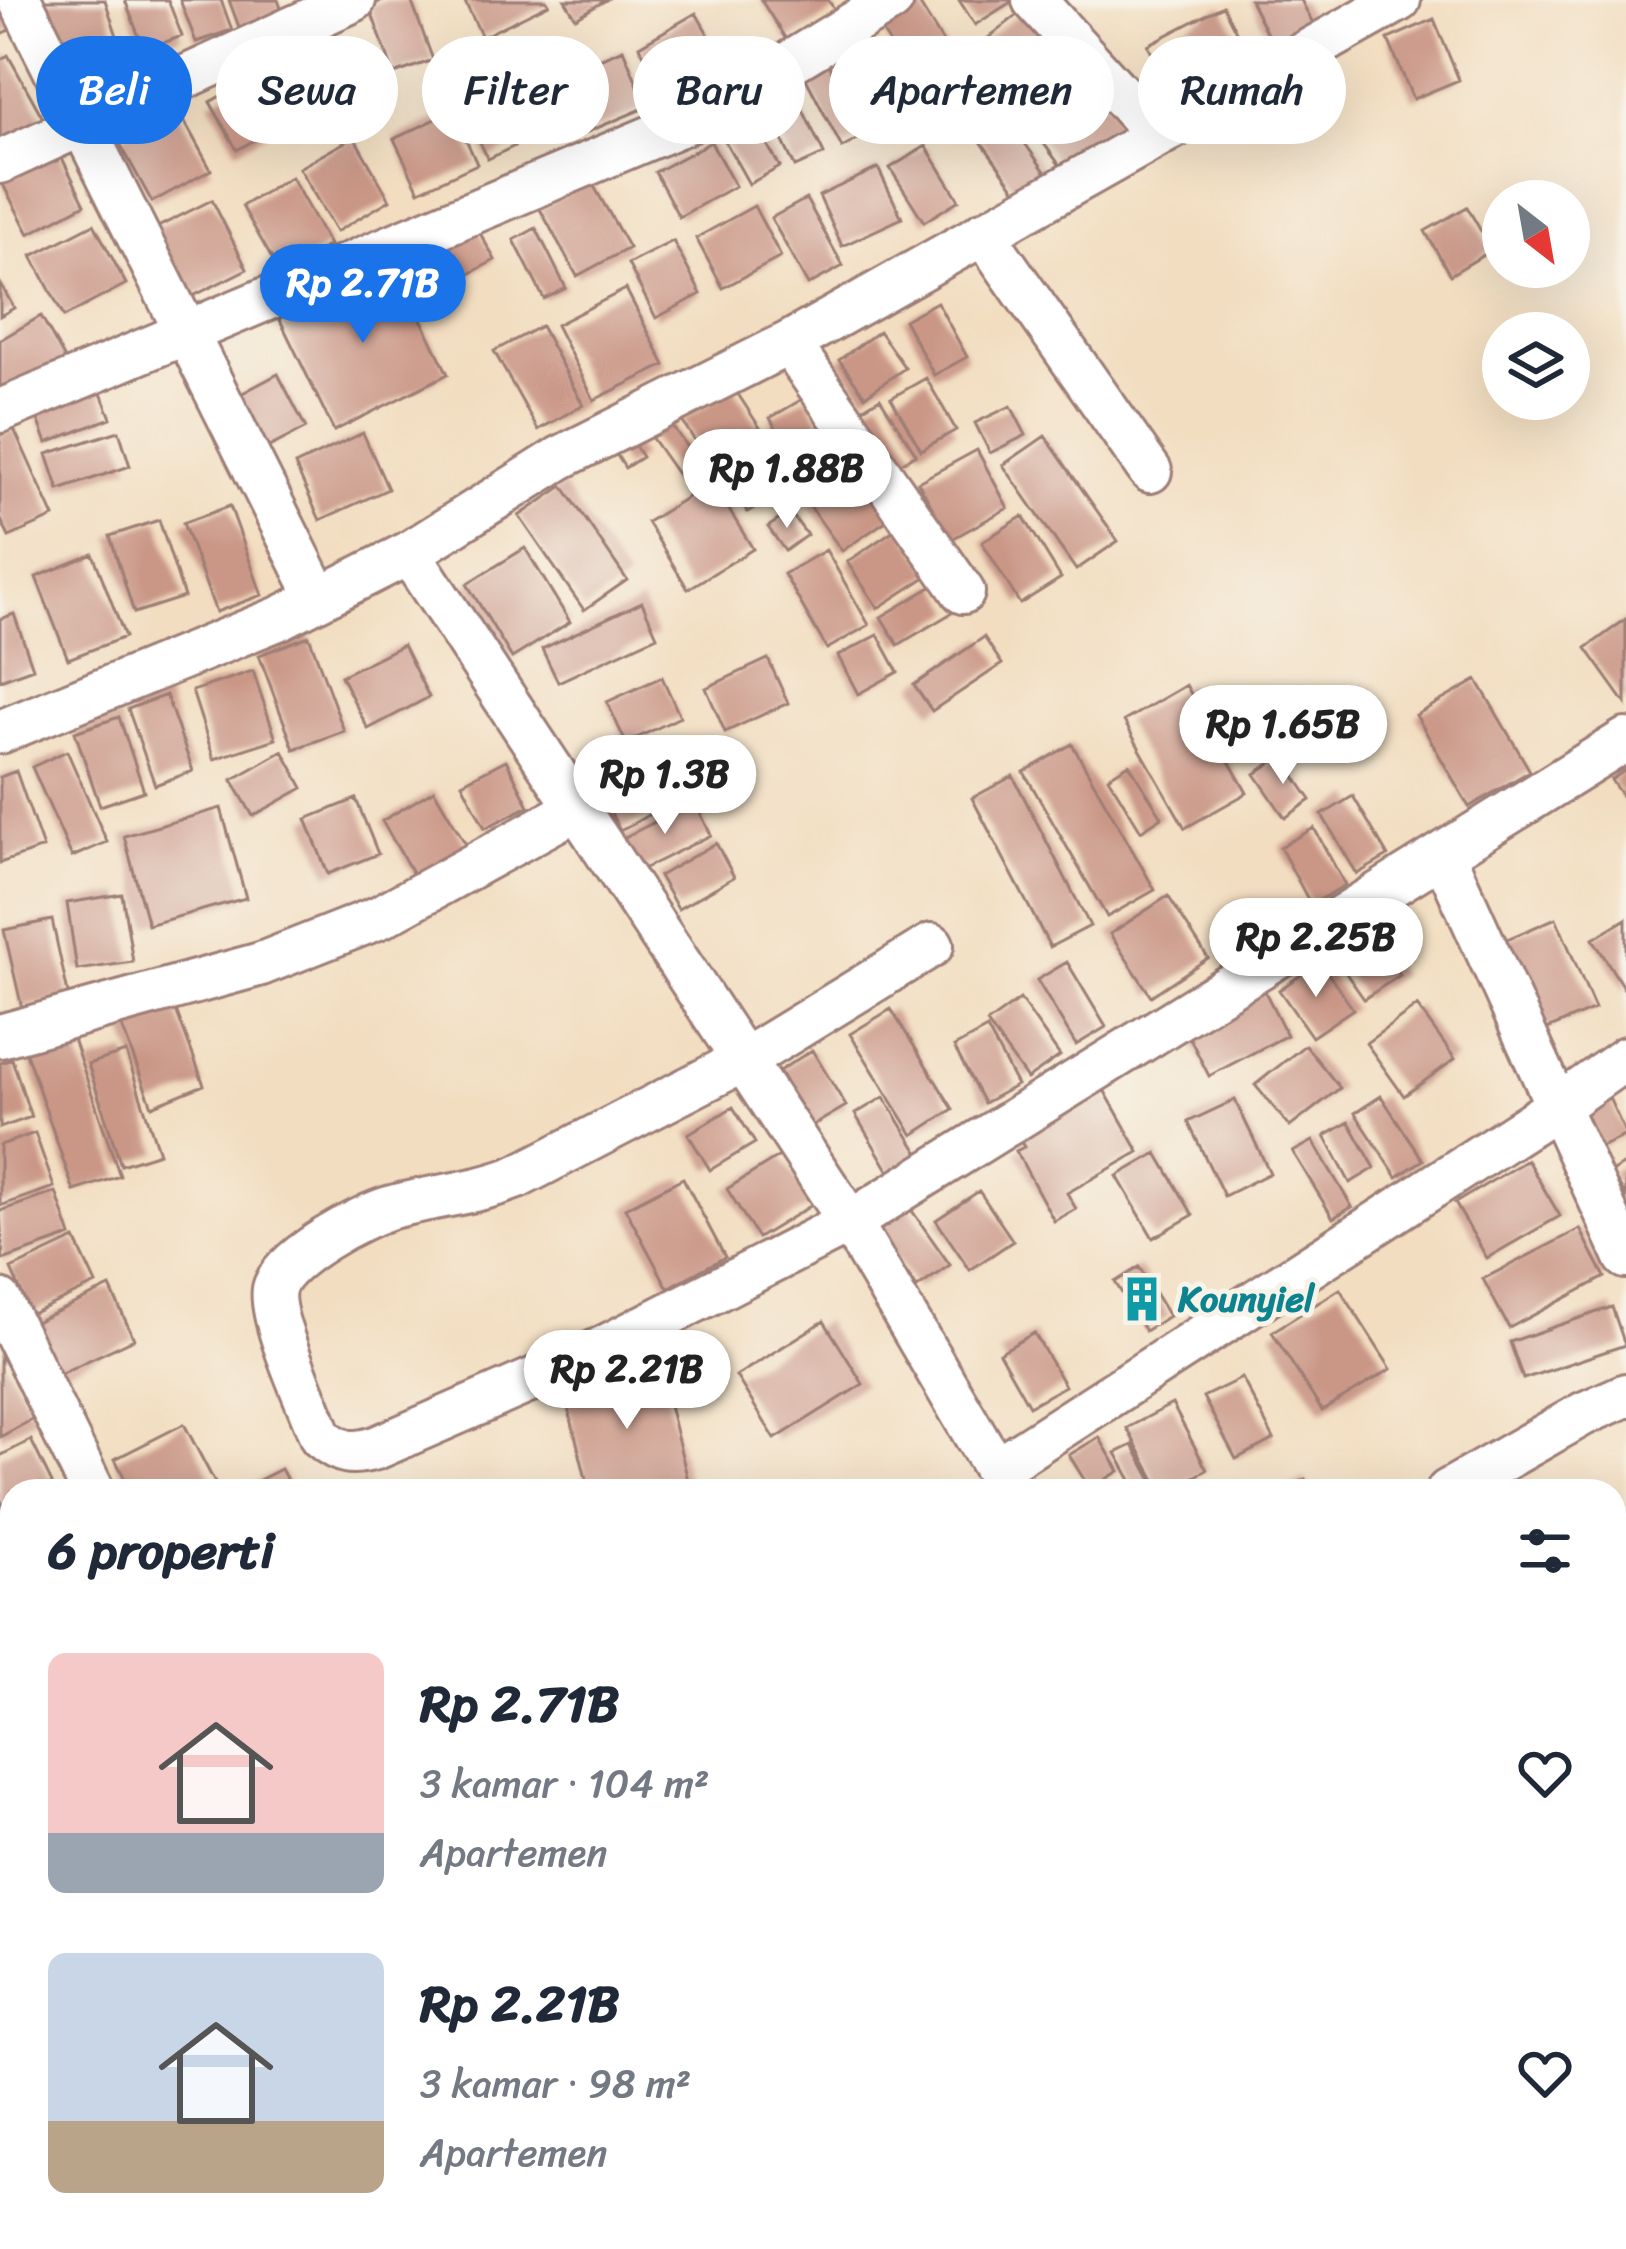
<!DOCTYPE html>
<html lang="id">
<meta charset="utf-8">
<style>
body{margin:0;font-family:Sriracha,sans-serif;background:#f6f6f7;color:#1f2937;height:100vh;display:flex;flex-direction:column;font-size:45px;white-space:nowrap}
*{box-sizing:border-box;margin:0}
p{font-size:39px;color:#747a83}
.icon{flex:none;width:66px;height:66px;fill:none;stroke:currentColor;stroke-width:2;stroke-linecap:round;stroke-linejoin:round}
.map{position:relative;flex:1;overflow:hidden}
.details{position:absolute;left:0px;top:1479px;width:1626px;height:771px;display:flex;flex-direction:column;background:#fff;border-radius:36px 36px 0 0;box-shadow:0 12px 48px #0002}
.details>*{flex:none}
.hud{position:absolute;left:36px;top:36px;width:1554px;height:108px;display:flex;gap:24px}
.needle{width:78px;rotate:149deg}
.tools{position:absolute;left:1482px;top:180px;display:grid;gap:24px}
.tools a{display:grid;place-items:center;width:108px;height:108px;border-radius:50%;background:#fff;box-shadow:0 12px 48px #0002;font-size:60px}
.price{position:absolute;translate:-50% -102px;padding:0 27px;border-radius:42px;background:#fff;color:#222;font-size:39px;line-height:78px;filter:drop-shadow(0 3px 6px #0008)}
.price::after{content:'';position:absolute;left:50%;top:72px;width:36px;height:27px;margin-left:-18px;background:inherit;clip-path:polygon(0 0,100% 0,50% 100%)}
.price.selected{background:#1a73e8;color:#fff}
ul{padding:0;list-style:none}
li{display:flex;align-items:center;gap:36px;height:300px;padding:0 48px}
li span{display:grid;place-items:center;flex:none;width:336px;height:240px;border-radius:18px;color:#555}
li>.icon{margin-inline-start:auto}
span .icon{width:144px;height:144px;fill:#fffc;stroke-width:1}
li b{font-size:51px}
h2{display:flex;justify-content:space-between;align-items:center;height:144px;padding:0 48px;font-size:51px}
.tag{padding:0 42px;border-radius:54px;background:#fff;box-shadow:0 12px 48px #0002;font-size:42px;line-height:108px}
.tag.selected{background:#1a73e8;color:#fff}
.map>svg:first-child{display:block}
.building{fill:#ca9787}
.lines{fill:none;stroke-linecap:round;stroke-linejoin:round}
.minor-casing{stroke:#9e7e76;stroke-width:48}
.minor{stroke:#fff;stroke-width:42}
.labels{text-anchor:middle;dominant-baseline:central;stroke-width:10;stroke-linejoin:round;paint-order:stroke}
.culture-label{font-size:36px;font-weight:bold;fill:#0d838f;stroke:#f7f3e8;text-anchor:start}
</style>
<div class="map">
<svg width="1626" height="2249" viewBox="0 0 1626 2249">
<rect width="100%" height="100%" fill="#f7f3e8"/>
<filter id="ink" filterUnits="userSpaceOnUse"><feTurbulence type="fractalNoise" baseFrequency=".00833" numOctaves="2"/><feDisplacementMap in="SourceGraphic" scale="24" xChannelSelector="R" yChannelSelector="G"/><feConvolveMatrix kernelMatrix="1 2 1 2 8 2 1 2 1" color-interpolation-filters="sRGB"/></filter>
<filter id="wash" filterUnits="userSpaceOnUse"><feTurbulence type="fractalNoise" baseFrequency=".004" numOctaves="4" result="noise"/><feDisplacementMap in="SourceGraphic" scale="48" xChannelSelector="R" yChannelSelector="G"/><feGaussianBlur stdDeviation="2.7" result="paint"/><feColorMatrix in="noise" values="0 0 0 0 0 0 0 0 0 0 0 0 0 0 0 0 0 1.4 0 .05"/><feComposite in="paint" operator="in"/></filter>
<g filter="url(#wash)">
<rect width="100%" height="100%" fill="#f2ddc0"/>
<g id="blocks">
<path class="building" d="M0,0L15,27L0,35Z
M44,0H105L118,39L64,58Z
M125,0H168L182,36L144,50Z
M180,0H221L232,30L196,42Z
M229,0H278L282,11L239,27Z
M386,0H411L433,60L394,74L369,6Z
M464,0H546L549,4L482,37Z
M565,0H606L576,18Z
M761,0H828L836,11L787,41Z
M917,0L954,60L915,84L877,23Z
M959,0H1014L975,25Z
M1250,0H1301L1317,31L1276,52Z
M1032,3L1068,49L1004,100L968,54Z
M1223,6L1255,69L1180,108L1148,45Z
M696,13L724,62L667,96L639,46Z
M1434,19L1459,80L1413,99L1388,39Z
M874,44L909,112L877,129L842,61Z
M623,49L647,107L585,133L561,75Z
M8,55L45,122L0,146V60Z
M290,56L317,104L237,150L210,102Z
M825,58L866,135L842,148L802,71Z
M1080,65L1128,130L1067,175L1019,110Z
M961,74L984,114L953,132L930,92Z
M498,82L527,140L488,159L460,101Z
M791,85L824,154L795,167L763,99Z
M176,106L211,170L152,202L117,138Z
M746,108L780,167L749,184L716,125Z
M453,111L477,164L419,191L394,139Z
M1006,117L1046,173L1018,193L977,136Z
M354,137L390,200L336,232L299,168Z
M711,142L735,186L679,217L655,172Z
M926,146L959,200L924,222L890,168Z
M57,148L85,204L29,234L0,179Z
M878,168L902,218L842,246L819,196Z
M291,177L329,245L280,273L242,206Z
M591,181L629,248L577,276L540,209Z
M806,199L843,266L808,285L771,218Z
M212,200L247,269L183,301L148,232Z
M754,206L781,257L723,288L696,238Z
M1467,207L1492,250L1450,275L1425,231Z
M94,224L126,284L64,317L32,256Z
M476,226L495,260L447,286L428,252Z
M536,228L566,288L544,299L514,240Z
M673,241L701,294L656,318L628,264Z
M393,262L448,374L334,431L279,318Z
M0,283L14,308L0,316Z
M626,289L665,365L594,400L556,325Z
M937,302L967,357L934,375L904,320Z
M41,316L66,361L0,399V340Z
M541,326L583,405L538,430L494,351Z
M879,331L905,368L865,396L839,360Z
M278,374L306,428L263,450L235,397Z
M926,378L956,430L921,450L891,398Z
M98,386L111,418L47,443L35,411Z
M734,388L766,437L714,470L682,421Z
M806,397L837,448L800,470L770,418Z
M880,398L916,454L887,471L852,415Z
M1011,406L1026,435L990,453L975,423Z
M669,421L708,478L689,491L649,434Z
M14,429L54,517L9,537L0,518V435Z
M119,431L130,466L59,490L47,454Z
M363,433L388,489L320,520L295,465Z
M1045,436L1118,541L1076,570L1003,465Z
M631,439L642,457L625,468L613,449Z
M773,449L792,490L747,512L727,470Z
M977,450L1008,508L950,540L918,482Z
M859,467L893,516L842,551L807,502Z
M712,482L753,549L688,589L647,522Z
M563,486L627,580L584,610L519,516Z
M230,506L262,595L216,612L183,523Z
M790,512L807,535L785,551L768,527Z
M1023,516L1061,578L1020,604L982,542Z
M159,520L184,597L134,613L110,536Z
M900,526L932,573L878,608L847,562Z
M525,548L570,622L512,658L467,584Z
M826,550L869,625L827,649L784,574Z
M93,554L125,637L68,659L36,577Z
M938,583L955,611L898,645L881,617Z
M642,602L657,636L558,682L542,649Z
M14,614L33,668L0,680V619Z
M1626,619V704L1586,648Z
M878,635L898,672L858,694L838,656Z
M309,636L344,731L294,749L259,655Z
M984,637L1002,664L932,711L914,685Z
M403,645L429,697L368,729L341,676Z
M768,659L788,703L725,732L706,688Z
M253,671L276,739L214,759L192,691Z
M662,677L680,717L626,743L607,702Z
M1477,680L1530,771L1469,807L1416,715Z
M1186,685L1247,793L1185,828L1124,721Z
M166,695L193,771L155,785L128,709Z
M119,717L144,791L100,806L75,732Z
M1072,744L1155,890L1107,917L1024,772Z
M67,751L107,842L72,857L32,767Z
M283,751L303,788L253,816L232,780Z
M1281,756L1311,800L1285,818L1255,774Z
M506,760L529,806L485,828L462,783Z
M1129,764L1162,817L1141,831L1108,777Z
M679,770L691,791L620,831L609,809Z
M1626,770V802L1611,780Z
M16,771L43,848L0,863V777Z
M1013,776L1090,926L1050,947L972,798Z
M434,790L468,848L416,879L382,821Z
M1353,796L1388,856L1357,874L1322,815Z
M356,799L378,854L328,874L306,819Z
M695,802L711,835L635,873L619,840Z
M221,808L246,898L148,925L124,836Z
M1314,828L1345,885L1311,905L1280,847Z
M716,843L734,877L678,909L659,876Z
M122,894L133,962L77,970L67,903Z
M1168,896L1208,958L1151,996L1110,934Z
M1361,916L1400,975L1364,999L1324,942Z
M1556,918L1595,1009L1538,1033L1500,942Z
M1626,919V992L1593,939Z
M52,920L69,998L22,1008L4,930Z
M1067,962L1106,1027L1076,1045L1037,980Z
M1320,962L1353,1009L1312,1037L1279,990Z
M1261,984L1287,1035L1209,1076L1183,1025Z
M1020,999L1060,1056L1027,1079L987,1023Z
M173,1002L204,1085L152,1106L120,1022Z
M1417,1006L1455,1059L1404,1096L1366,1043Z
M891,1009L953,1109L913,1135L850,1034Z
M987,1029L1017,1085L984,1103L954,1047Z
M71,1033L120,1176L74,1191L25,1050Z
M1305,1045L1340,1088L1290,1127L1255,1085Z
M812,1050L846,1106L812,1126L779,1071Z
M126,1052L159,1153L121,1165L88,1064Z
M12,1059L31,1117L0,1128V1063Z
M1099,1081L1139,1152L1067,1193L1076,1209L1054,1221L1016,1151L1024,1147L1013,1129Z
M1605,1089L1626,1135L1592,1151L1571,1105Z
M1381,1096L1423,1160L1397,1177L1355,1113Z
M884,1097L920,1155L890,1173L855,1114Z
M1235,1100L1270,1173L1224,1196L1188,1122Z
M733,1107L755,1143L710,1170L688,1134Z
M1349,1122L1375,1168L1350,1183L1325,1136Z
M35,1133L54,1187L0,1206V1145Z
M1313,1141L1352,1207L1333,1218L1293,1152Z
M1157,1153L1193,1215L1153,1238L1117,1176Z
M781,1155L812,1205L758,1238L727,1189Z
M1527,1160L1560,1216L1487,1258L1455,1203Z
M1626,1163V1197L1611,1172Z
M683,1178L725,1257L668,1288L625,1208Z
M979,1191L1013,1241L970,1270L936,1220Z
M56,1192L71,1236L3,1260L0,1211Z
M903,1198L950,1265L917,1288L870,1221Z
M1580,1229L1605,1277L1509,1328L1483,1279Z
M75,1239L96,1284L31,1314L11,1269Z
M1139,1267L1169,1316L1145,1331L1115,1282Z
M110,1287L134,1339L59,1374L35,1322Z
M1340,1289L1391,1369L1322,1411L1272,1332Z
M1612,1307L1625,1345L1523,1379L1510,1342Z
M824,1321L863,1384L775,1439L736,1376Z
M1034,1333L1065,1386L1029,1406L999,1353Z
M0,1354L35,1418L0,1437Z
M658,1362L690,1488L589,1491L563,1386Z
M1242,1378L1274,1439L1236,1459L1203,1397Z
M1172,1404L1207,1470L1168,1491H1161L1127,1428Z
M184,1424L215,1483L200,1491H131L115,1459Z
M1099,1437L1119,1471L1090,1489L1069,1455Z
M31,1440L52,1483L37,1491H12V1504L5,1508L0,1499V1456Z
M1133,1445L1155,1486L1145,1491H1137L1116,1453Z
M281,1469L293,1491H238Z
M1305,1479L1312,1491H1282Z
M1626,1522V1606L1614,1612V1528Z
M12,1636V1675L0,1659V1644Z
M1620,1750L1626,1813L1614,1814V1751Z
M1614,1890L1626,1912V1993L1614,1999Z
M12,2016V2071L0,2079V2025Z
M1626,2018V2048H1623L1619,2019Z
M12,2081V2110L0,2093Z
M1626,2109V2171L1614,2177V2113Z
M57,2238H122L105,2249H65Z
M147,2238H217L220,2242L210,2249H131Z
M241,2238H256L265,2249H227Z
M272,2238H342L328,2249H281Z
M387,2238H472L453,2249H393Z
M559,2238H634L610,2249H563Z
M721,2238H752L757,2249H695Z
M776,2238H859L862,2249H779Z
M1300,2238H1351L1355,2249H1304Z
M1362,2238H1416L1418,2243L1402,2249H1366Z"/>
</g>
</g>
<g filter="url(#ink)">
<use href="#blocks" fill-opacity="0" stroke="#9e7e76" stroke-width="3"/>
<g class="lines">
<g class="minor-casing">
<path id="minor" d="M20,0L319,598
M1034,0L1157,135
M0,162L354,0
M983,233L1150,471
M789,343L963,592
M0,411L704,115L892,0
M409,553L850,1222L1626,740
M0,732L280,618L409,553L560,458L789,343L1399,0
M1443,854L1626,1257
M932,945L744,1060L517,1177C477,1193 434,1196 392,1207C363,1215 281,1258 274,1289C268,1318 310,1406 321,1437C341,1454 352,1455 376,1448L585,1357L850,1222L1008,1491
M0,1036L261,964L380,917L578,808
M0,1301L93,1491
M996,1469L1558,1106L1626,1058
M1448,1491L1583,1414L1626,1395
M0,1575L12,1564
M1614,1856L1626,1849
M0,2202L12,2224
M496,2238L502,2249
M1207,2238L1208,2249
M1562,2238L1563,2249
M1599,2249L1626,2239"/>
</g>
<use href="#minor" class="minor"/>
</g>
</g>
<defs>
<g id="building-bare" transform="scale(3.6)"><path d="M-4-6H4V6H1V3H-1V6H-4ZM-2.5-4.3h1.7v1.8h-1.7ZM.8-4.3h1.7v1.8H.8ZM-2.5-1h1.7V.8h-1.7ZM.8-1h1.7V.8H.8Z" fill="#0f9aa8" stroke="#f7f3e8" stroke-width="2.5" paint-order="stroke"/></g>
</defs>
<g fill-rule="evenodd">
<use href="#building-bare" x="1142" y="1299"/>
</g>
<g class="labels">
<g class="culture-label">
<text x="1178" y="1299">Kounyiel</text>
</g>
</g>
</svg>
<div class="tools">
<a><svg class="needle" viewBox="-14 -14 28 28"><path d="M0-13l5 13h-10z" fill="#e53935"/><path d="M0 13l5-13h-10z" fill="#747a83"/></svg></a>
<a><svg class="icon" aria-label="layers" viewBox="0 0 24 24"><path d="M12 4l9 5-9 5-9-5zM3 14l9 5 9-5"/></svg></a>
</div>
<b class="price selected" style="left:363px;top:346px">Rp 2.71B</b>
<b class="price" style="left:787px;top:531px">Rp 1.88B</b>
<b class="price" style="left:1283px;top:787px">Rp 1.65B</b>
<b class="price" style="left:665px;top:837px">Rp 1.3B</b>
<b class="price" style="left:1316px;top:1000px">Rp 2.25B</b>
<b class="price" style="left:627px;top:1432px">Rp 2.21B</b>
<div class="hud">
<a class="tag selected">Beli</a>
<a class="tag">Sewa</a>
<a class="tag">Filter</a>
<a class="tag">Baru</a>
<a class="tag">Apartemen</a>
<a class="tag">Rumah</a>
</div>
<section class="details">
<h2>6 properti<svg class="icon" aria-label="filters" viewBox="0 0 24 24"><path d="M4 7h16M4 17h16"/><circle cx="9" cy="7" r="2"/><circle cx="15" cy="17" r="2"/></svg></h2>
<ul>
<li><span style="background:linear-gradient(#f6c9c9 75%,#9aa5b1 0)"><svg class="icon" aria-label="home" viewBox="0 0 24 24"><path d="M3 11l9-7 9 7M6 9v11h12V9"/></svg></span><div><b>Rp 2.71B</b><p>3 kamar · 104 m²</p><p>Apartemen</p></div><svg class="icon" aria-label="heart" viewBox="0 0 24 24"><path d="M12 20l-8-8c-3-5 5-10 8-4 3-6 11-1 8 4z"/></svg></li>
<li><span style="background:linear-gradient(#c9d6e8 70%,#b9a48a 0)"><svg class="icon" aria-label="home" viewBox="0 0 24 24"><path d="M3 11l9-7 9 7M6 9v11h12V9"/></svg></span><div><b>Rp 2.21B</b><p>3 kamar · 98 m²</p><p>Apartemen</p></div><svg class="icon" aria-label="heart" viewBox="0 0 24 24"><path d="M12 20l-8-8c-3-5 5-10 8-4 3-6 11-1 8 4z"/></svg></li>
</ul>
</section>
</div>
